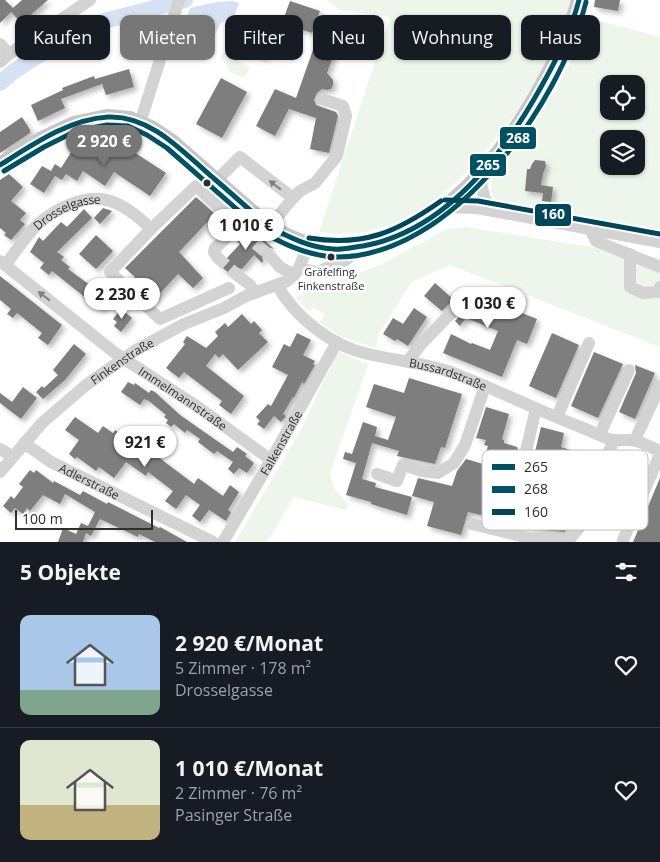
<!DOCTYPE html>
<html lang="de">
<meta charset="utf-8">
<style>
body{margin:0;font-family:"Open Sans",sans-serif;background:#20242c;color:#f1f3f6;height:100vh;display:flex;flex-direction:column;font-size:19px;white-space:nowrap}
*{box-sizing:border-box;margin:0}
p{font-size:16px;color:#9ea1a6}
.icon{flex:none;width:28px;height:28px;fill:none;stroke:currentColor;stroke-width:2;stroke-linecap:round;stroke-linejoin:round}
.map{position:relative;height:542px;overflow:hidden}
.panel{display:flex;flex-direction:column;background:#171b24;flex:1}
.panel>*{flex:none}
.top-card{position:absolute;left:15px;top:15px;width:630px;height:45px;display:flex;gap:10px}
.tools{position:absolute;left:600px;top:75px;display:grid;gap:10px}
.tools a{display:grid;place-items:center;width:45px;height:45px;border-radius:10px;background:#171b24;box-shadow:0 1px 4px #0004;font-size:25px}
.scale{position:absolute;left:15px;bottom:12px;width:138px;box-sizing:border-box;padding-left:5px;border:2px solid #2e2e2e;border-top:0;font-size:14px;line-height:18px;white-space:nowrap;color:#2e2e2e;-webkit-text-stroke:4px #fff;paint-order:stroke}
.price{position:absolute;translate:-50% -42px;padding:0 11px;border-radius:18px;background:#fff;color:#222;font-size:16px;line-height:32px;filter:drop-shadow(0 1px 2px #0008)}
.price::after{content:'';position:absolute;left:50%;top:30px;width:15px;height:11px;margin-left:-8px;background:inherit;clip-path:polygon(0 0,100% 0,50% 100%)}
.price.current{background:#777;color:#fff}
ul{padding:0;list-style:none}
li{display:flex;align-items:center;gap:15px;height:125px;padding:0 20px}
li+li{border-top:1px solid #363941}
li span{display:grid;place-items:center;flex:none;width:140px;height:100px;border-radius:10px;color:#555}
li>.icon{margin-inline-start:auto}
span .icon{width:60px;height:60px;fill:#fffc;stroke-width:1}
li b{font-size:21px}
h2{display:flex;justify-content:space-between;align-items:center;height:60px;padding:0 20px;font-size:21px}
.tag{padding:0 18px;border-radius:10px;background:#171b24;box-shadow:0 1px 4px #0004;font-size:18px;line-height:45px}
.tag.current{background:#777;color:#fff}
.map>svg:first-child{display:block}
.green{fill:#eef5eb;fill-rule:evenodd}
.water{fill:#d6e2f4}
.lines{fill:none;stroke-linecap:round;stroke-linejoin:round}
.river{stroke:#d6e2f4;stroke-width:16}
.building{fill:#7e7e7e;filter:url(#shadow)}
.minor-tunnel{stroke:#d5d5d5;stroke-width:12;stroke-dasharray:12 6;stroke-linecap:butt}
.minor{stroke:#d3d3d3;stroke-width:12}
.major{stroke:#c6c6c6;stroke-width:16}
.bus-1-casing{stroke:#fff;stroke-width:9}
.bus-2-casing{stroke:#fff;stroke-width:9}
.bus-3-casing{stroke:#fff;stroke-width:9}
.bus-1{stroke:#005262;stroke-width:5}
.bus-2{stroke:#005262;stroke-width:5}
.bus-3{stroke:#00465a;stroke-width:5}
.oneway{fill:#808080}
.bus-dot{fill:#2e2e2e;stroke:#fff;stroke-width:2}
.labels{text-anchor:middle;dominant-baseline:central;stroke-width:5;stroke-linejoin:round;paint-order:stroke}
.bus-label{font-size:11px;fill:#2e2e2e;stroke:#fff}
.street-label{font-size:12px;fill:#2e2e2e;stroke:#fff}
.key{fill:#fff;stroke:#c0c0c0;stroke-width:1}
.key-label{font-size:14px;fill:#2e2e2e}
.line-badge{stroke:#fff;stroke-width:2}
.badge-label{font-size:14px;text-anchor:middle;font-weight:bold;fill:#fff}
</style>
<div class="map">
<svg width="660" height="542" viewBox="0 0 660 542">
<defs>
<filter id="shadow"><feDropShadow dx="3.5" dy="3.5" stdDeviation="2.5" flood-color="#0004"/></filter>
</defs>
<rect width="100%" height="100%" fill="#fff"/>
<path class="green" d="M326,0H572L565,23L528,98L483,154L453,185L428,205L394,224L360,233L338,234L319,232L390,17L340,10Z
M588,18L660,37V234L561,218L563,204L542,201L540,216C514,210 480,208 495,172C532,125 571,77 588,18ZM609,84H636V111H609ZM609,139H636V166H609Z
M223,52L250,68L246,75L241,77L229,71L225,62L220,59Z
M466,227L660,258V347L450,265L412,282L379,333L376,348L340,336L320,322L325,315L314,307L309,312L295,297L382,264L447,229Z
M338,351L368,365L330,473L334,489L348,504L346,510L294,497L267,542H235L300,432Z"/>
<path class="water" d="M233,1L239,3L234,16L221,23L206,51L185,43L187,18L190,8L216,2Z"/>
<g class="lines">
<path class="river" d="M0,83L14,71L74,33L108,20L185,0"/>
</g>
<path class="building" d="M0,0H5L13,8L22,0H48L27,18L29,20L23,25L11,12L0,23Z
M595,0H620L618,11L594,7Z
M290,1L320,11L312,33L282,23Z
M258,19L278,30L264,58L243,47Z
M314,47L334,54L327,73L333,80V85L331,89L327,90L322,89L317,93L314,100L316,105L336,112L338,116L329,153L310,149L316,118L289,109L275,136L256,126L275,89L296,98Z
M129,69L134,87L106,95L102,84L61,99L65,108L38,121L31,105L63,90L62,88L94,76L95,79Z
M221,78L247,92L222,138L196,124Z
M22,117L30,130V133L0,153V132Z
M104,139H107L118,146L120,143L166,173L150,196L114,172L105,186L83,171L77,181L66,174L62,180L55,176L44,193L30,184L42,166L51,171L55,164L61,168L75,146L84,144L96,152Z
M535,160L545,161L546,166L543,174L541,185L553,187L551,202L542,201L543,193L525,191L527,169H530L532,164Z
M9,174L23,187L11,201L26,213L20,220L25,224L11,240L4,235L6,233L0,228V180Z
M196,197L215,214L179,252L203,278L193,288L178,274L153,301L131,281L135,277L125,268Z
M103,208L112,211L100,224L94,218Z
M84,209L92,218L57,252L64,257L61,260L70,267L68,269L109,299L101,310L52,271L49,275L40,268L44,263L30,252L39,237L43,241L61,222L67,227Z
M248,226L274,249L268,247L263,249L261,253L263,261L262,263L254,255L242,269L234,267L229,273L219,265L224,261L225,258L226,259L240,244L236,240L244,233Z
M96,235L113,251L96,269L79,254Z
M0,276L62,325L48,345L38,338L42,333L17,313L13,318L7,314L11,309L0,300Z
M435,283L453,299L463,289L468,295L483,306L486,298L502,304L508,290L523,295L517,311L537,319L527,344L517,340L502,377L443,353L451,334L471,344L472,343L490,350L498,331L466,318L460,326L455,321L467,308L469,300L463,295H458L442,311L424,296Z
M414,308L427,317L408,346L397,339L395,341L383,334L393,318L403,324Z
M121,309L132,318L121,332L114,326L117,322L113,319Z
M242,314L251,324L254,321L262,330L259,333L268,342L238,370L223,354L219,358L215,354L206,366L244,396L231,414L219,405L222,401L184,372L179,378L166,368L185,344L183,342L187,336L206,348L218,336L215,332L225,323L228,327Z
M297,333L311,340L303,355L315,361L313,364L315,365L304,384L302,382L294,398L293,397L283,414L286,416L281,422L274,416L264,429L257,424L260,421L256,417L268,404L271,406L288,375L272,367L284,344L290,347Z
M552,333L579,345L556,398L529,386Z
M74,344L86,354L65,380L43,399L36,392L42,386L44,388L58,375L53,370Z
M594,352L623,364L598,418L571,406Z
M635,365L655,373L635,419L619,412L636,373Z
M409,378L462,394L445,448L441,447L435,464L397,456L399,451L372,443L362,479L376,483L375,487L412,497L407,515L371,504V502L346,495L356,463L343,459L345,452L352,454L363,422L377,427L375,436L388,440L396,417L366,407L374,384L404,393Z
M128,382L134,385L135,383L149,393L151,390L155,392L180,415L233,452L237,447L247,454L245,456L254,463L247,473L239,468L234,474L228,469L233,462L217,451L214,454L198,442L200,439L187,430L185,433L174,424L171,427L166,423L168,420L164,417L166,415L149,401L144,399L140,405L121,392Z
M23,387L37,398L21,419L0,403V393L12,402Z
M486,407L509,414L502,439L504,440V443L517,447L518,450L508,494L510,501L514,503H519L524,497L541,427L564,433L561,447L580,453L579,455L586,457L565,532L540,530L468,512L461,535L427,526L434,502L412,496L418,478L452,486L457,471L466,459L483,464L488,446L484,445L486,440L476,438Z
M75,417L98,433L103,426L113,433L115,430L135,444L137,441L194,484L198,478L223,496L230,485L239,492L228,510L231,512L226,521L209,510L200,522L192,516L200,505L186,495L176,509L165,501L173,491L148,472L146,476L126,462L114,478L99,467L96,471L77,457L75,459L69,454L79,440L65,430Z
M30,470L34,473L36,470L53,483L54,481L80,495L83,491L107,504L108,502L159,528L160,527L187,542H155L139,534L138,537L100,519L91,536L86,533L83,542H58L63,528L76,534L81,523L88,526L95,512L65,494L60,504L43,495L30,511L27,508L23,514L15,508L11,513L3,506L11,496L14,499L23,487L19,484Z
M660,478V542H633Z"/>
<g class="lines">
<path class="minor-tunnel" d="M242,232L269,255
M217,257L237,275"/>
<g class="minor">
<path d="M0,44L9,54"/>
<path d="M0,62L9,54L90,0"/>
<path d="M140,123L179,0"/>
<path d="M480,175C482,189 483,201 494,211"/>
<path d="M217,180L240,157L293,198L269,227"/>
<path d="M293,198L300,191L315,183L337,156L346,116L343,106L322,99"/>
<path d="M445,207L477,208L660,242"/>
<path d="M151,229L110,272L160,319L229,288"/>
<path d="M590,229L596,241L660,267"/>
<path d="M630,254V287L643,293L659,292L660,287"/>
<path d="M269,255L280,267L294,275"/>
<path d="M217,257L214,252L215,248L238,227"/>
<path id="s1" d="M0,261L115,353L198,407L271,460"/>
<path id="s2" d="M5,265C15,253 25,237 36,226C54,209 86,193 110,201C126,206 140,218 151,229L196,186L221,209L237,220L248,209"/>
<path d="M299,268L317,272L346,260L357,248"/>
<path d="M237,275L250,285L255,293"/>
<path id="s3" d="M277,285C295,317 331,346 368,354C397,361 428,363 456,374C497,390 537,410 578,426C589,430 601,437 613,440C620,441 629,439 636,441C644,443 652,448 660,451"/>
<path d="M408,361L421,344L461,303"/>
<path d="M557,417L589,343"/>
<path d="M600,434L629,370"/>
<path d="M635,440L660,386"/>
<path id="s4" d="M24,443L51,462L213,542"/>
<path d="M0,449L12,456"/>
<path id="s5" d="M0,472L42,423L86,385L136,350L184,324L224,308L246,296L287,281L294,275L299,268L308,245"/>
<path d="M377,474L397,481L403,465L422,471L438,473L454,463L465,445L485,386"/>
<path d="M516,495L536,408"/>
<path d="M472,524L529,538L569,540L589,516L599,474L614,440"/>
<path d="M623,540L660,454"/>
<path id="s6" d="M223,542L271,460L337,342"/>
</g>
<path class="major" d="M0,165L40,140L74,124L107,117L130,119L151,128L172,142L269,227C292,239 318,251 344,249C439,243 509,150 549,73C561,50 573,26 579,0"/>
<g class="bus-1-casing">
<path id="bus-1" d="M0,165C32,145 69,119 108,117C150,115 182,151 211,176C231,193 250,210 269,227C289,237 310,248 333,249C343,250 353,247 363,246C445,231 503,155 541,87C557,59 571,31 579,0"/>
</g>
<g class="bus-2-casing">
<path id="bus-2" d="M4,171L44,147L76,131L107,125L128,126L147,135L167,148L264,233C285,245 311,256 335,257C452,259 560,103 586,2"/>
</g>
<g class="bus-3-casing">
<path id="bus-3" d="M445,200L478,201L660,234
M309,238C364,247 397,232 441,201"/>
</g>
<use href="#bus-1" class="bus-1"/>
<use href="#bus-2" class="bus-2"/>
<use href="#bus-3" class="bus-3"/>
</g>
<defs><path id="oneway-solid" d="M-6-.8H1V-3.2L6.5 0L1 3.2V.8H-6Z" transform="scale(1.25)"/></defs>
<g class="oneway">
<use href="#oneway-solid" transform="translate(275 185) rotate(-142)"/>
<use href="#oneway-solid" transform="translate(44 296) rotate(-142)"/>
</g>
<g class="bus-dot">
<circle cx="207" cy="183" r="4.5"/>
<circle cx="331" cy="257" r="4.5"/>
</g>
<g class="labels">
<g class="bus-label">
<text x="331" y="271">Gräfelfing,<tspan x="331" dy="14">Finkenstraße</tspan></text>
</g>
<g class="street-label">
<text stroke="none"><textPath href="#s2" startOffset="85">Drosselgasse</textPath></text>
<text stroke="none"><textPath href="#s5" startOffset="166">Finkenstraße</textPath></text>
<text stroke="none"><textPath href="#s3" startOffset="200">Bussardstraße</textPath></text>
<text stroke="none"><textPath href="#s1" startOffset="229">Immelmannstraße</textPath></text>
<text stroke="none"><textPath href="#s6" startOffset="115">Falkenstraße</textPath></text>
<text stroke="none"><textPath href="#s4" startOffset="76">Adlerstraße</textPath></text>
</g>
</g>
<rect x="482" y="450" width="166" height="80" rx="8" class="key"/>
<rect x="492" y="464" width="23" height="6" fill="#005262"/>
<rect x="492" y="486" width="23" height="7" fill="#005262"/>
<rect x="492" y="509" width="23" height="6" fill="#00465a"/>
<g class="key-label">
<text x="524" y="472">265</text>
<text x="524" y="494">268</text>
<text x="524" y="517">160</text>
</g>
<g class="line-badge">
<rect x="499" y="126" width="38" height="24" rx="5" fill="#005262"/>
<rect x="469" y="153" width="38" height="24" rx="5" fill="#005262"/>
<rect x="534" y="203" width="38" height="24" rx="5" fill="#00465a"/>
</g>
<g class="badge-label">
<text x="518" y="143">268</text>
<text x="488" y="170">265</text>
<text x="553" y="219">160</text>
</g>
</svg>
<div class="tools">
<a><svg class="icon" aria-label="locate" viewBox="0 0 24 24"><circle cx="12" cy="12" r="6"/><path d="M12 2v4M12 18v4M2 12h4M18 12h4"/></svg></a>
<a><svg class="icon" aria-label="layers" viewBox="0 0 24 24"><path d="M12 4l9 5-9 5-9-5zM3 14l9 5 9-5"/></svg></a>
</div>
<div class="scale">100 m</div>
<b class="price current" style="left:104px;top:167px">2 920 €</b>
<b class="price" style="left:246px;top:251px">1 010 €</b>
<b class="price" style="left:122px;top:320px">2 230 €</b>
<b class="price" style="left:488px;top:329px">1 030 €</b>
<b class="price" style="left:145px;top:468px">921 €</b>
<div class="top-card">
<a class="tag">Kaufen</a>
<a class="tag current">Mieten</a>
<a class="tag">Filter</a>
<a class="tag">Neu</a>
<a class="tag">Wohnung</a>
<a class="tag">Haus</a>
</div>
</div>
<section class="panel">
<h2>5 Objekte<svg class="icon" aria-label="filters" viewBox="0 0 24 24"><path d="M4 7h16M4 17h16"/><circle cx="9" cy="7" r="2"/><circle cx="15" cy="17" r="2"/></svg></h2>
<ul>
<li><span style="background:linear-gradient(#a9c7e8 75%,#7fa58c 0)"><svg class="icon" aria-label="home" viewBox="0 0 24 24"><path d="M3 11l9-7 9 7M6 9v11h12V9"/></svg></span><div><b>2 920 €/Monat</b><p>5 Zimmer · 178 m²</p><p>Drosselgasse</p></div><svg class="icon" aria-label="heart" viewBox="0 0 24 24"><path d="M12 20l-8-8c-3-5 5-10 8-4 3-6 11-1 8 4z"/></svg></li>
<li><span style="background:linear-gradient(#dfe7d0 65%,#c2b280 0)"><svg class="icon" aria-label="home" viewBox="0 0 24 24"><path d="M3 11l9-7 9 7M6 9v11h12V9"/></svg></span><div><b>1 010 €/Monat</b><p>2 Zimmer · 76 m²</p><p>Pasinger Straße</p></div><svg class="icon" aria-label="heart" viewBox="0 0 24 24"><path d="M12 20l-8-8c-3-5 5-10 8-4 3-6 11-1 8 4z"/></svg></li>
</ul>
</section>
